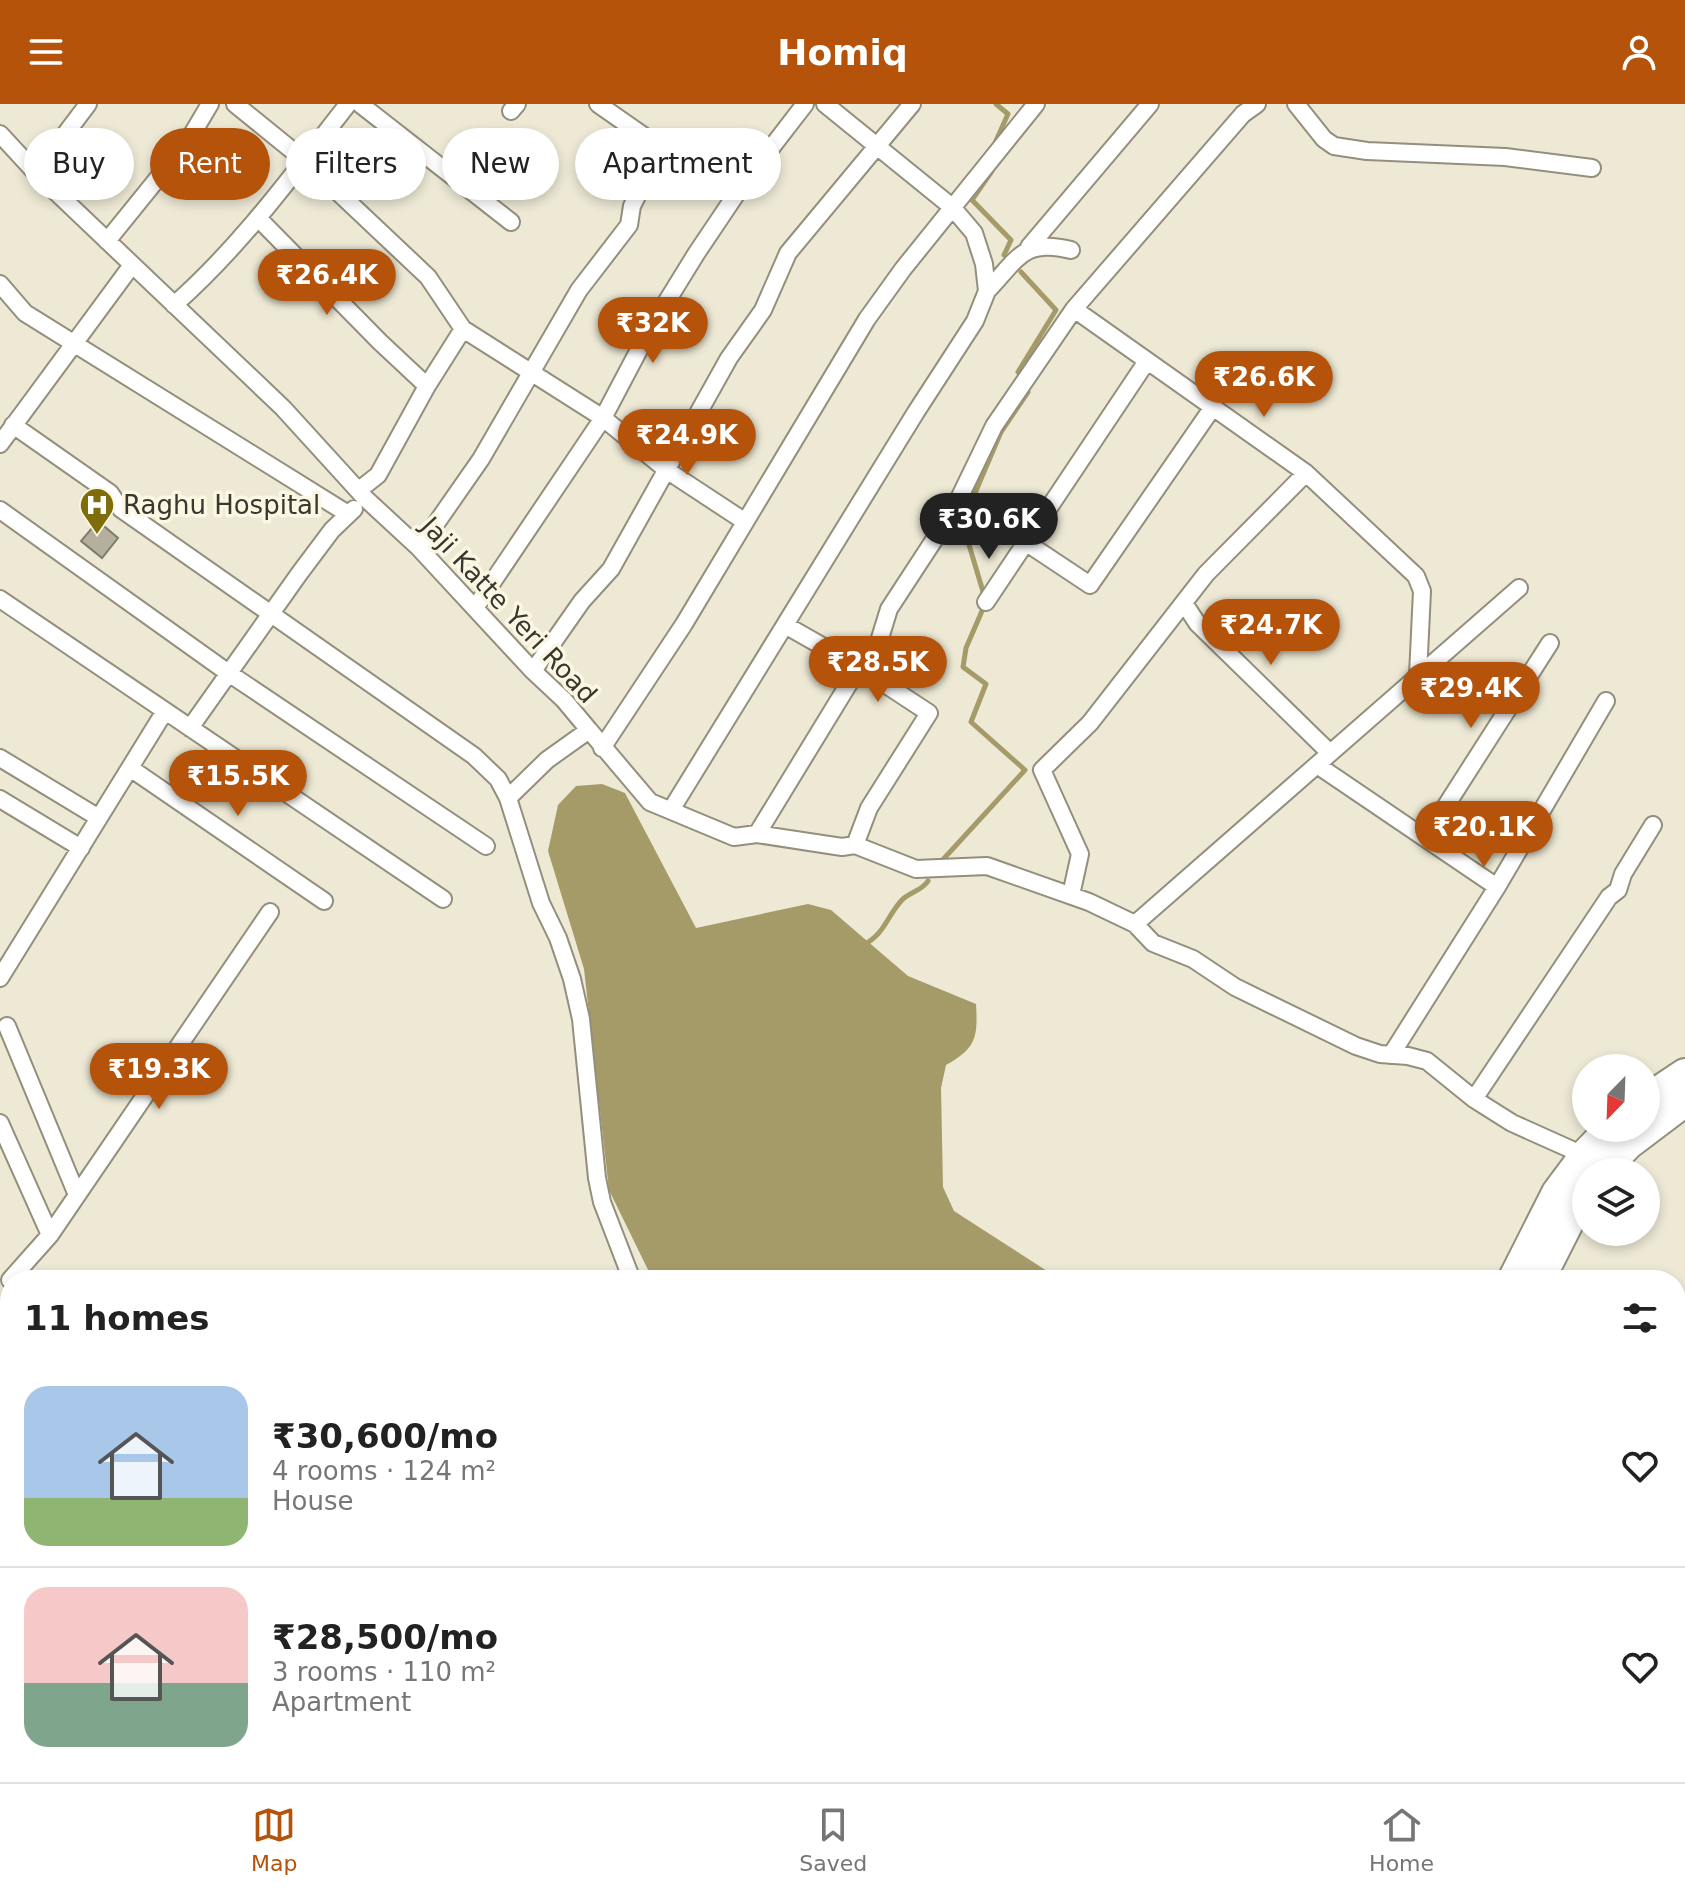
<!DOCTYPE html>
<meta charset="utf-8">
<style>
body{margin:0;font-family:"DejaVu Sans",sans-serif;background:#f2f2f2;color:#222;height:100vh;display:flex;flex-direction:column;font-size:30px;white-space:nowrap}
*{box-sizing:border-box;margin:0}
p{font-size:26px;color:#767676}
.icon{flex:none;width:44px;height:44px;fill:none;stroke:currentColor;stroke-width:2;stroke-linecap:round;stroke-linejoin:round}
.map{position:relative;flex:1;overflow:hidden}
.drawer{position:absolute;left:0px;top:1166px;width:1686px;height:512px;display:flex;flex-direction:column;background:#fff;border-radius:32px 32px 0 0;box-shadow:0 4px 12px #0003}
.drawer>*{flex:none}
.top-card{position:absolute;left:24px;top:24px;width:800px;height:72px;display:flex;gap:16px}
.needle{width:52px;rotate:203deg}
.fabs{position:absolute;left:1572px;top:950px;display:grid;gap:16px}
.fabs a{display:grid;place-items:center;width:88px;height:88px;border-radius:50%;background:#fff;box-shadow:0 4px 12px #0003;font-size:40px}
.price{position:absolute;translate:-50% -68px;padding:0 18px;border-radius:28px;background:#b45309;color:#fff;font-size:26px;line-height:52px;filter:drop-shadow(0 2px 4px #0008)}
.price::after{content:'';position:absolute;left:50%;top:48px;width:24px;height:18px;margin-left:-12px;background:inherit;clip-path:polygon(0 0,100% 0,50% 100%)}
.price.active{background:#222;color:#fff}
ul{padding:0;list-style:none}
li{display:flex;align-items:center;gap:24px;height:200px;padding:0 24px}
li+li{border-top:2px solid #e0e0e0}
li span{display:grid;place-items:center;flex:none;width:224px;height:160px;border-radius:24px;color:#555}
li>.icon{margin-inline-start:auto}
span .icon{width:96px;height:96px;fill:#fffc;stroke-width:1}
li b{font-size:34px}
h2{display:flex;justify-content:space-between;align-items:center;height:96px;padding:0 24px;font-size:34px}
.chip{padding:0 28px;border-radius:36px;background:#fff;box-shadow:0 4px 12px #0003;font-size:28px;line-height:72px}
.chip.active{background:#b45309;color:#fff}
header{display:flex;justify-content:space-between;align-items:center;height:104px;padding:0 24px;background:#b45309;color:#fff;font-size:36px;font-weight:700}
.tabs{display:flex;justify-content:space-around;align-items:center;height:112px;border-top:2px solid #e0e0e0;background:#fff;font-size:22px;color:#767676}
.tabs a{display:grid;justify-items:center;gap:4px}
.tabs .active{color:#b45309}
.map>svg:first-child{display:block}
.water{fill:#a59b69}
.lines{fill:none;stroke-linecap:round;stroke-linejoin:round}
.stream{stroke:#a59b69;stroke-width:5}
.building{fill:#b4b09d;stroke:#7f7c6a;stroke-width:2}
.street-casing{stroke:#938f7c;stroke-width:20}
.highway-casing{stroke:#938f7c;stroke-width:34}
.street{stroke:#fff;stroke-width:16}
.highway{stroke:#fff;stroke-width:30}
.labels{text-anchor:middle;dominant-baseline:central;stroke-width:7;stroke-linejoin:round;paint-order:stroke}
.poi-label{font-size:26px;fill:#39372f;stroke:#fbf7e2;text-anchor:start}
.street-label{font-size:26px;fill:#39372f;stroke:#fbf7e2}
</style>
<header><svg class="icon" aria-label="menu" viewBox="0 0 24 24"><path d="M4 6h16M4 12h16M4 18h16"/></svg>Homiq<svg class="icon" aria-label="person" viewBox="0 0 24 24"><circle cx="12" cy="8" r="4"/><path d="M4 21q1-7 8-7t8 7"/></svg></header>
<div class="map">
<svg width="1685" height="1678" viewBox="0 0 1685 1678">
<rect width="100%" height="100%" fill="#ede9d5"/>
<path class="water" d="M602,680L625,689L696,824L808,800L831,806L908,872L976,900C978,934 976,944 946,961L941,984L943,1083L954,1107L1061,1176H653L609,1086L584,865L548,747L558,701L576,682Z"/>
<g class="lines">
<path class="stream" d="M995,39L1008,10L996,0
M992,67L972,96L1011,136L1004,151
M1018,268L1056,206L1021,168
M975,389L1001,328L1028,288
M968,404L964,424L984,491
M938,761L1025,666L971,618L986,580L963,563L966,544L985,500
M863,841C884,831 886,814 901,797C909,788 922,787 928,777"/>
</g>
<path class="building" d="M98,417L118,434L102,454L81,437Z"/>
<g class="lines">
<g class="street-casing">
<path id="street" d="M235,0L304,56L428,173L463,225L603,314L668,367L744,417
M360,0L511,118
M598,0L661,44L698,54L741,83
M1296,0L1324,35L1334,42L1367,47L1505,53L1592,64
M511,7L517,0
M0,30L36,69L283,304L365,394L419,444L533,567L564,596L589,626L547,656L508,694L541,799L558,834L572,875L581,915L597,1074L602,1098L632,1176
M36,69L88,0
M258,114L380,238L427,282
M107,137L188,37L210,0
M1029,143L1150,0
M0,180L25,209L348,410
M987,187C1018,155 1023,134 1071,146
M174,201C241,142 293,70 348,0
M1074,205L1306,369L1416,472L1422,487L1418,571
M13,321L110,389L121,405L474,652L498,675L508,694
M0,340L132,161
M359,386L378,371L427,282L463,225
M959,394L1090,481L1213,303
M0,406L227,568L486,742
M419,444L481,355L579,186L629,121L632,102L661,44
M0,495L443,795
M986,498L1147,257
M1184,499L1197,519L1330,649
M475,504L603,314L651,223L696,150L741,83L805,0
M785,521L859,563L929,609L869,704L855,741
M533,567L582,497L611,465L729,254L763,206L788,149L912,0
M190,624L299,470L332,426L354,405
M589,626L650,698L734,733L757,730L859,563L876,547L889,505L953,407L994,322L1074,205L1243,10L1257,0
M602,644L684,520L867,215L903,165L1036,0
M0,654L99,714
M1317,661L1497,783
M130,664L324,797
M0,695L81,744
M671,706L916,308L975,217L987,187L984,160L974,129L952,103L825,0
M757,730L842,743L855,741L916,765L987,762L1089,798L1135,820L1153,839L1193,855L1235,883L1356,942L1380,950L1408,952L1427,957L1474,995L1512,1019L1590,1054
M1426,733L1550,539
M1071,791L1080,750L1042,666L1090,619L1206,470L1306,369
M1135,820L1519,484
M0,874L165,607
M7,922L77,1091
M1391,951L1497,783L1606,597
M1474,995L1609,793L1618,786L1623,770L1653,721
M0,1019L50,1131
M10,1176L50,1131L270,808
M0,1580L10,1585
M1676,1632L1685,1634
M269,1668L304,1678
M1405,1668L1445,1678
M451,1678L457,1668
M696,1678L698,1668
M795,1678L798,1668
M902,1678L904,1668
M1039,1678L1046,1668"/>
</g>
<g class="highway-casing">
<path id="highway" d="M1646,996L1685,970
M1601,1068L1628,1040L1685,997
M1513,1176L1557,1089L1586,1050L1611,1024
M1539,1176L1577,1101L1586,1089
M0,1244L10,1272
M0,1293L10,1319
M107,1668L109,1678
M1151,1678L1163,1668"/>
</g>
<use href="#street" class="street"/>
<use href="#highway" class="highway"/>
</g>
<defs>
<g id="hospital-pin" transform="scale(1.8)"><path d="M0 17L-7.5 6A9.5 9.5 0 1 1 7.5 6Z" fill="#7f6d09" stroke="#fbf7e2"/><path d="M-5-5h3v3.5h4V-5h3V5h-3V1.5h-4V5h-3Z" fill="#fff"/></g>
</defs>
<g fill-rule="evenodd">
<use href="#hospital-pin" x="97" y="401"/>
</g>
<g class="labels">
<g class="poi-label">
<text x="123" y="401">Raghu Hospital</text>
</g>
<g class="street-label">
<text transform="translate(509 506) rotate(47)">Jaji Katte Yeri Road</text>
</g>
</g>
</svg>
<div class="fabs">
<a><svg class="needle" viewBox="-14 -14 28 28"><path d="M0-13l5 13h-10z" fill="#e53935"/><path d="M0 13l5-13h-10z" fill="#767676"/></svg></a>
<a><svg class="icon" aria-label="layers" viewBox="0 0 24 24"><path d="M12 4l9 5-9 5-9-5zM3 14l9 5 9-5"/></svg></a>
</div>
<b class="price" style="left:327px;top:213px">₹26.4K</b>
<b class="price" style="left:653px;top:261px">₹32K</b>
<b class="price" style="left:1264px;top:315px">₹26.6K</b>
<b class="price" style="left:687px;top:373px">₹24.9K</b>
<b class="price active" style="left:989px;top:457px">₹30.6K</b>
<b class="price" style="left:1271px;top:563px">₹24.7K</b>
<b class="price" style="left:878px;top:600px">₹28.5K</b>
<b class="price" style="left:1471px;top:626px">₹29.4K</b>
<b class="price" style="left:238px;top:714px">₹15.5K</b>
<b class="price" style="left:1484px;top:765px">₹20.1K</b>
<b class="price" style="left:159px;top:1007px">₹19.3K</b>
<div class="top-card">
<a class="chip">Buy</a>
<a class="chip active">Rent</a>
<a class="chip">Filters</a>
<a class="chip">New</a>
<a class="chip">Apartment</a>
</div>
<section class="drawer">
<h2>11 homes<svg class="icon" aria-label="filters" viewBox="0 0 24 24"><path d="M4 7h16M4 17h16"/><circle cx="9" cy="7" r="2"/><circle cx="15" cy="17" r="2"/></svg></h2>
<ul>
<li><span style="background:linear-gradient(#a9c7e8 70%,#8fb573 0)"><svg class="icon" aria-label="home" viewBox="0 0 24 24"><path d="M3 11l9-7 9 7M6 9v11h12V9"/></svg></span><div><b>₹30,600/mo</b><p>4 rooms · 124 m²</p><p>House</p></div><svg class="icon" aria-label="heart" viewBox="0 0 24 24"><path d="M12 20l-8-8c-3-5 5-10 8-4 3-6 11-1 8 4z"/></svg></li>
<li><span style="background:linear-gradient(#f6c9c9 60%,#7fa58c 0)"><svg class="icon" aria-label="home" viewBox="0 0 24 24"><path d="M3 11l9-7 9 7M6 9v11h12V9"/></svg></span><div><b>₹28,500/mo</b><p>3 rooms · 110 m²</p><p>Apartment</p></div><svg class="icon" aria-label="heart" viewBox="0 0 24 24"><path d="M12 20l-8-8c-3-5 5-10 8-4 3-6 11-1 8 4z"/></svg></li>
</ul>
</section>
</div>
<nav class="tabs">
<a class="active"><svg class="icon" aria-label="map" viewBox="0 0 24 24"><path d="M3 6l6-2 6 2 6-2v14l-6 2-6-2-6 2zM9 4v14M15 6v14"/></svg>Map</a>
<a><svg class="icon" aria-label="saved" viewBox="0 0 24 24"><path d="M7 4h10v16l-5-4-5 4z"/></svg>Saved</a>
<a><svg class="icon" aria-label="home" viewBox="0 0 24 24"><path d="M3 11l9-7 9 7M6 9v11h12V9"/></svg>Home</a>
</nav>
